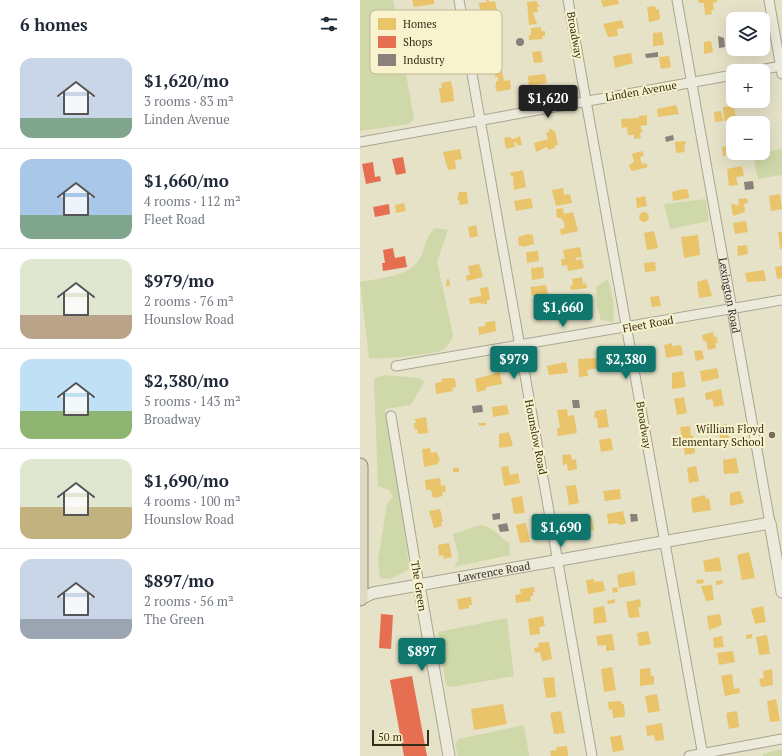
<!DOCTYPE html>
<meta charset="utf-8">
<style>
body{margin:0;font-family:"PT Serif",serif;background:#f2f2f3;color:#1f2937;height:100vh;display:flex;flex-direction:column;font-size:15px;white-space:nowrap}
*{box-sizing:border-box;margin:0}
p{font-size:13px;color:#747a83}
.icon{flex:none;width:22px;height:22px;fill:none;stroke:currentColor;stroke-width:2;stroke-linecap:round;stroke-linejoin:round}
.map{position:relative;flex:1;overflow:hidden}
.details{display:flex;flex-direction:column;background:#fff;width:360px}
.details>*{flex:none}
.fabs{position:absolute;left:366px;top:12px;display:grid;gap:8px}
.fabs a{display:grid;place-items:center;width:44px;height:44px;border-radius:8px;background:#fff;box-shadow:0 4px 16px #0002;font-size:20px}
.scale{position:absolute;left:12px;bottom:10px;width:57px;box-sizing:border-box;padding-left:4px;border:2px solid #372e1a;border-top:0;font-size:11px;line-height:14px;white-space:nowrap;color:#372e1a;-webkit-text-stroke:3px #f8f3cc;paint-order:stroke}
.price{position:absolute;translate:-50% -34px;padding:0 9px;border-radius:4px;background:#0f766e;color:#fff;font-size:13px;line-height:26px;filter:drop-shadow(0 1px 2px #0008)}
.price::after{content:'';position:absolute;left:50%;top:24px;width:12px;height:9px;margin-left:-6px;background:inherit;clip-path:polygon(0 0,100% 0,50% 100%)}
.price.on{background:#222;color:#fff}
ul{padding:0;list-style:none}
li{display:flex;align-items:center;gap:12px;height:100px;padding:0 20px}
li+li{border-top:1px solid #e0e1e3}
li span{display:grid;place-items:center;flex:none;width:112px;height:80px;border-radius:12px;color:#555}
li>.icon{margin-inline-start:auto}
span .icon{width:48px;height:48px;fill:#fffc;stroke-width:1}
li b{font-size:17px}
h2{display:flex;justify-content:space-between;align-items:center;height:48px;padding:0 20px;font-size:17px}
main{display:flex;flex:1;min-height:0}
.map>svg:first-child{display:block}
.green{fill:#ced8a9}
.homes{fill:#e9c46a}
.shops{fill:#e76f51}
.industry{fill:#8a817c}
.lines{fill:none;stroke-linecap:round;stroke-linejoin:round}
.minor-casing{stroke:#a9a592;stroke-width:11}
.tertiary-casing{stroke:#a9a592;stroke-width:13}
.trunk-casing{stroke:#8e8a79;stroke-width:17}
.minor{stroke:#eceada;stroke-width:9}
.tertiary{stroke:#eceada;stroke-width:11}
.trunk{stroke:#dedac2;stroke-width:15}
.poi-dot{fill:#746d57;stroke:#f8f3cc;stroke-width:1.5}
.labels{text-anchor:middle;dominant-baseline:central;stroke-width:4;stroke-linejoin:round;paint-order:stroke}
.street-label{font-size:11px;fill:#372e1a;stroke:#f8f3cc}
.poi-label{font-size:11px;fill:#372e1a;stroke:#f8f3cc;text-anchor:end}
.key{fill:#f8f3cc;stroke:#beb897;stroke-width:1}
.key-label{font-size:11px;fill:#372e1a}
</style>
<main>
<section class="details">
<h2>6 homes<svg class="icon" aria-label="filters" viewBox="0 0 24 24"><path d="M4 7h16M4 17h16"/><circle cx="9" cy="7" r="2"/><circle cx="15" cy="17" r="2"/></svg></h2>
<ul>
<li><span style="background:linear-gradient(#c9d6e8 75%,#7fa58c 0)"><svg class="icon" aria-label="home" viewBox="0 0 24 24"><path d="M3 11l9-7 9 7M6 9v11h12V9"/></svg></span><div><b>$1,620/mo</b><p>3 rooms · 83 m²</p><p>Linden Avenue</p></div></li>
<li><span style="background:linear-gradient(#a9c7e8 70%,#7fa58c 0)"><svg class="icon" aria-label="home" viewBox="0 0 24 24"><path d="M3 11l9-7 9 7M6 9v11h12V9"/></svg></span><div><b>$1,660/mo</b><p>4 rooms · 112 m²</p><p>Fleet Road</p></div></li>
<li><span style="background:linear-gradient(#dfe7d0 70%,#b9a48a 0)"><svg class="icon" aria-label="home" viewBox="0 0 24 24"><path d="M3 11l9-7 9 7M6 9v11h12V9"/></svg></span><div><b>$979/mo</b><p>2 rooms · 76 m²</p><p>Hounslow Road</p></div></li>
<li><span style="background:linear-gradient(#bfe0f5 65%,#8fb573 0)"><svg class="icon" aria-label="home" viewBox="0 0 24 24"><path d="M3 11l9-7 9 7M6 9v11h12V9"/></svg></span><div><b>$2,380/mo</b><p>5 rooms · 143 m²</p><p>Broadway</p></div></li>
<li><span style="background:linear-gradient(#dfe7d0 60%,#c2b280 0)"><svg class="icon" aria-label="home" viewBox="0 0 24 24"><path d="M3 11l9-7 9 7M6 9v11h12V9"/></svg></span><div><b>$1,690/mo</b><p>4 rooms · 100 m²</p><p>Hounslow Road</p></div></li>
<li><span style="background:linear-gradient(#c9d6e8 75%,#9aa5b1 0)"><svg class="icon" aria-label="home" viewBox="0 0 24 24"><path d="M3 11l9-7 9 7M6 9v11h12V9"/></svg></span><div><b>$897/mo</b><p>2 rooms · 56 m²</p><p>The Green</p></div></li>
</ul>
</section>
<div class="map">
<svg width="422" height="756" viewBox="0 0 422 756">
<rect width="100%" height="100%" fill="#e5e2c8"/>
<path class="green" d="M0,0H33L54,119L49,124L0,131Z
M422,149V175L398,179L393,154Z
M346,199L349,221L310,229L304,204Z
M75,228L88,230L77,262L93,335C91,342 87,347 80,351C70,355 20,360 9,358L0,282C18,278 51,277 60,258C66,247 65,237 75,228Z
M246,280H248C253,293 255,308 253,322L241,320L237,307L236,287Z
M24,375L60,378L64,382L51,405L25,409L37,471L49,566L48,570L30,579L20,578L18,560L27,504L33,497L29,490L18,486L14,379Z
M120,525C136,528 137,535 149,543L150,555L94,567L99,558L93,534Z
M147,618L154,676L91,687L86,685L78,632Z
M164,725L169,756H98L95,744L99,739Z
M422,749V756H403V754Z"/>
<path class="homes" d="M52,0H74V4L54,7Z
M126,0H129V2L135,1L137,10L134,13H122L120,10L119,3L127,2Z
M241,0H258L259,4L243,7Z
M338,0H357V2L353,3L354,10H351L352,14L345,15L344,3H339Z
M176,1L180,7H177L178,12L173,13L177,24L169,25L167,2Z
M295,6L296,10L299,9L300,18H299V20L289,22L287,7Z
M262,20L264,28L257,29L258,36L248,37L243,24Z
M181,27V31H185V36H182L183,39L169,40V35H171V28Z
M302,32L304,45L293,46V33Z
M351,41L353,52L344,54V42Z
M181,51L183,62L174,63L172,52Z
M271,53L273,63L255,68L253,56Z
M309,56L311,67L301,69L299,57Z
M142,71L144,81L150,80L151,89L137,92L135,85H136V81H138V77H135L134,72Z
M185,74L187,83L169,86L168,76Z
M91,81L93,91L95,92H93L94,101L81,103L79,88H82L81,83Z
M403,98L405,106L394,107L393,101H403Z
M316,105L319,114L298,117L297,109Z
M374,106L376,119L364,121L363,107Z
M361,111L363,121L355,122L354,112Z
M287,115V125L280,126L283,132L280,133L281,138L274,139V135H268L267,127L262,128L261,119L279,118V116Z
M403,126H406L408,141L403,142Z
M189,129H192L193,131H195L198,145L194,146L195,148L188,150L187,147L176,152L174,143L188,139L186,133L189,132Z
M160,136L162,145H157L156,142L154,143L155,147L146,149L144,138L149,137L153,139Z
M324,141L326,142V144L324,145L325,152L316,153L315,142Z
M373,145V154L363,156L362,147Z
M100,149L102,159L95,160L96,169L88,170L83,152Z
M282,151L284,156L280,157L282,164L286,163L288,167L273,171L271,170L269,165L274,162L272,154Z
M382,166L384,176L376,177L378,185L369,186L367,169Z
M163,170L166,187L154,190L153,176H151L150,173Z
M203,188L204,195L210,194L212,203L196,206L192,190Z
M323,189L328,190L329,198L313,201L312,192Z
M99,192H107L108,204L100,205L99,200H97Z
M420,194L422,209L411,211L409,196Z
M285,196L287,206L277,208L276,198Z
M171,198L173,208L156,211L154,201Z
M387,198L388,203L384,204L385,212L373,216L371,204L379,205L378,199Z
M44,203L46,211L36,213L35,205Z
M203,208L204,214L213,212L218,231L201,235L200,229L205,228L203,220H202L201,218H197L196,209Z
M279 217a5 5 0 1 1 10 0a5 5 0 1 1-10 0Z
M386,221L388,232L375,234L373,223Z
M116,225L118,236L110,238L108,227Z
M294,231L298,248L287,250L284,233Z
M418,232H422V249H420Z
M168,234L173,235L174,244L163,247V246H159L158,237Z
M338,235L340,255L324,258L321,237Z
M387,245L388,254L378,256L377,246Z
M220,247L222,257L215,258L216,260L222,259L224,268L208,271L207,265L202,266L201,259H205L203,250Z
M178,251L179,261L167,263L166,252Z
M295,262L296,271L285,272L284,263Z
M119,264L123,277L107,281L106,275H110L108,266Z
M422,266V278L417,279L415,267Z
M183,267L184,278L172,280L171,268Z
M404,270L406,281L387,282L385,273Z
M222,277L223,284L226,283L227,288L211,290L210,286L213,285L212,279Z
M87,279H89L90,286H86Z
M347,279L352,296L339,298L337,282Z
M186,285L188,294L172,296L170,287Z
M128,287L130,300H127V304L117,303L110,304L109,298L121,296L120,288Z
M299,296L301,306L292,307L290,297Z
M223,300L225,314L218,315V312L208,313L207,302Z
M194,304L195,310L187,312L188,319L177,321L174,307Z
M135,321L136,331L119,335L118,327L125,326L126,322Z
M353,332L354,337L356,336L357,339L358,343H355L356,348L348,350L346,341H343L342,335Z
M312,343V346L321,345L323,355L306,358L304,345Z
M342,350L344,359L336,361L334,351Z
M237,358L239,368L227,370L228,376L219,377L218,359Z
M206,362L208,373L189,375L187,366Z
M357,368L359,378L342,382L340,371Z
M323,371L326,387L312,389V373Z
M140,372L142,384L126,387V390L117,392L115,379Z
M91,378L95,379L96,387L92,388L93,391L76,394L75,383L82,382L81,379Z
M361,389L364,405L354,407L352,399L346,400L345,393Z
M324,397L327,413L317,415L314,399Z
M147,405L149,414L133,417L132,407Z
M207,409L208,416L214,415L217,433L198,436L197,428H200L197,410Z
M246,409L249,427L238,428L237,418H234V414H235V411Z
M66,417L68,433L58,434L57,429L55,430L54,423H56L55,419Z
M118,423H126V425L119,426Z
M367,424L370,445L362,446L357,426Z
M330,426L331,436L333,435L335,453L325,455L320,427Z
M149,432L153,446L139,448V434Z
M251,438L253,450L241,452L239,440Z
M70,448L71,453L77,452L80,461H78V464L64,467L62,449Z
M211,454L212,460L216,459L217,469L208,471L207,464L203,465L202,455Z
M376,458L379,473L364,474L363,460Z
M148,466L150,475L158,473L160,483L144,486L141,467Z
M336,466L339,481L329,483L327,468Z
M93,468H99V472H93Z
M80,478L81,486L85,485L86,492H82L83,496L73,498L71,490H66L65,480Z
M216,485L219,503L209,505L206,486Z
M260,489L261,499L245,501L243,491Z
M380,491L384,503L370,506V493Z
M345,495L346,499L349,498L351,510L333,513L331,502L332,498Z
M162,496L165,513L154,514L151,498Z
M80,509L83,522L81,523L82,526L74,528L69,511Z
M263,511L266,524L259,525L258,523L248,524L247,514Z
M231,516L234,530L226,531L225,529L217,530L215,519Z
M166,523L170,542L160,543L156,525Z
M89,543L92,557L84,559L83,555L79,556L78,545Z
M389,552L395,578L382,580L377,555Z
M359,557L362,571L345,572L343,561Z
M274,571L276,585L259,588L257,575Z
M234,579V582L243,581L245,591L228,594L226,580Z
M343,579L344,583L337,584L336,580Z
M362,580L363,584L356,585V581Z
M352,585L354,600L346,601L341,586Z
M174,587L175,592H173V596L170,597L171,601L156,603L155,595L161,594L160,589Z
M257,587L258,592L253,593L252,588Z
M111,597L112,605H109V608L99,610L97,599Z
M255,599V603L248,604L247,601Z
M280,599L281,607H278L280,617L269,618L266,602Z
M244,606L247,622L234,624L233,608Z
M403,606L406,622L395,624L391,609Z
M360,614L362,625L349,630L347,616Z
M183,616L185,626L179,627L180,634L170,635L168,619Z
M288,631L291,644L279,646L277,633Z
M252,634L255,650L246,651V645L238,646L236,636Z
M392,634V638L386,639V635Z
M407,635L410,654L399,655L396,637Z
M362,636L364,647L354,648L353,638Z
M189,642L192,659L182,661L180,652L175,653L174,648L179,647L178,643Z
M373,651L375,662L359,665L357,653Z
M252,667L256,690L244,692L241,669Z
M290,668L291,676H294V684L280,686V669Z
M412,669L413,685L401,687L399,679L404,678L403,671Z
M372,674L374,689L379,688L380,693L365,696L361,676Z
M194,677L196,697L186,698L183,678Z
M297,694L300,711L288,713L285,696Z
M416,699L420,721L410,722L407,701Z
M261,701L262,704H264L265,715L264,717L253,718L252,709L249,710L248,702Z
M143,704L147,724L114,730L111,709Z
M201,711L205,733L194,734L190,713Z
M377,711L379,727L369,729L366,713Z
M302,723L304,740L295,741L294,735L287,736L286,726Z
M261,735L264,750L253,752L250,737Z
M207,746L208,756H191L190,751L197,750L196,747Z"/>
<path class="shops" d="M43,157L46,173L36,175L32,159Z
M13,162L15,177L20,176L21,181L6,184L2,164Z
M29,204L30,214L15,217L13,207Z
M33,248L35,258L45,256L47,267L23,271L22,263H25L23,250Z
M21,614L33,615L31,649L19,648Z
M52,676L67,756H44L30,680Z"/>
<path class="industry" d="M358,36L364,38L365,47L359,48Z
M156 42a4 4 0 1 1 8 0a4 4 0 1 1-8 0Z
M298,52V57L286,58L285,54Z
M313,135L314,140L306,142L305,137Z
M393,181L394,189L385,190L384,182Z
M212,400H219L220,408H213Z
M122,405L123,412L113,413L112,406Z
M140,513V519L133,520L132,514Z
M270,514H277L278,521L271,522Z
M147,523L149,531L140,532L138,525Z"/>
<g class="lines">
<g class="minor-casing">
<g id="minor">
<path d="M99,0L232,756"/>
<path d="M208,0L343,756"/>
<path id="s1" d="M317,0L410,523"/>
<path d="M409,0L422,74"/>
<path d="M393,71L422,66"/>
<path d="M0,142L373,75"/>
<path d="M36,366L422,300"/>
<path d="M31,416L59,585"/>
<path d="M329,756L422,739"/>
</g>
</g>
<g class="tertiary-casing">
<g id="tertiary">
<path d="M59,585L89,756"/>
<path id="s2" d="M0,599L13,593L410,523L422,592"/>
</g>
</g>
<g class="trunk-casing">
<path id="trunk" d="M0,466V598"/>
</g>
<use href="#minor" class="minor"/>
<use href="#tertiary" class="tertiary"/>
<use href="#trunk" class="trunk"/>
</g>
<circle class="poi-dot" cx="412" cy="435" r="4"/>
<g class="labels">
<g class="street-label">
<text transform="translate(215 35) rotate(80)">Broadway</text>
<text transform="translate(281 91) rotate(-10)">Linden Avenue</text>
<text stroke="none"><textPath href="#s1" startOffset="300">Lexington Road</textPath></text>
<text transform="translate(288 324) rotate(-10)">Fleet Road</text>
<text transform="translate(284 425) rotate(81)">Broadway</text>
<text transform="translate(176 437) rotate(79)">Hounslow Road</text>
<text stroke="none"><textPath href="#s2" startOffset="137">Lawrence Road</textPath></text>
<text transform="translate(59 586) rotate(81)">The Green</text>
</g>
<g class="poi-label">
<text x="404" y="429">William Floyd<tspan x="404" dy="13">Elementary School</tspan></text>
</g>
</g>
<rect x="10" y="10" width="132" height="64" rx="6" class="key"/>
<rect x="18" y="18" width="18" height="12" fill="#e9c46a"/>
<rect x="18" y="36" width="18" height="12" fill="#e76f51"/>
<rect x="18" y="54" width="18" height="12" fill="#8a817c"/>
<g class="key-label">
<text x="43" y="28">Homes</text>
<text x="43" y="46">Shops</text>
<text x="43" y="64">Industry</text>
</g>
</svg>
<div class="fabs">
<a><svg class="icon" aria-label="layers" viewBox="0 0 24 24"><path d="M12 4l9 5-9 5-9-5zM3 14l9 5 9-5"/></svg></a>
<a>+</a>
<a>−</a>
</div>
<div class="scale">50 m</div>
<b class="price on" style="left:188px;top:119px">$1,620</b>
<b class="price" style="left:203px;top:328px">$1,660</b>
<b class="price" style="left:154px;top:380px">$979</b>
<b class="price" style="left:266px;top:380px">$2,380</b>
<b class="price" style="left:201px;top:548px">$1,690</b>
<b class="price" style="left:62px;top:672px">$897</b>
</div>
</main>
